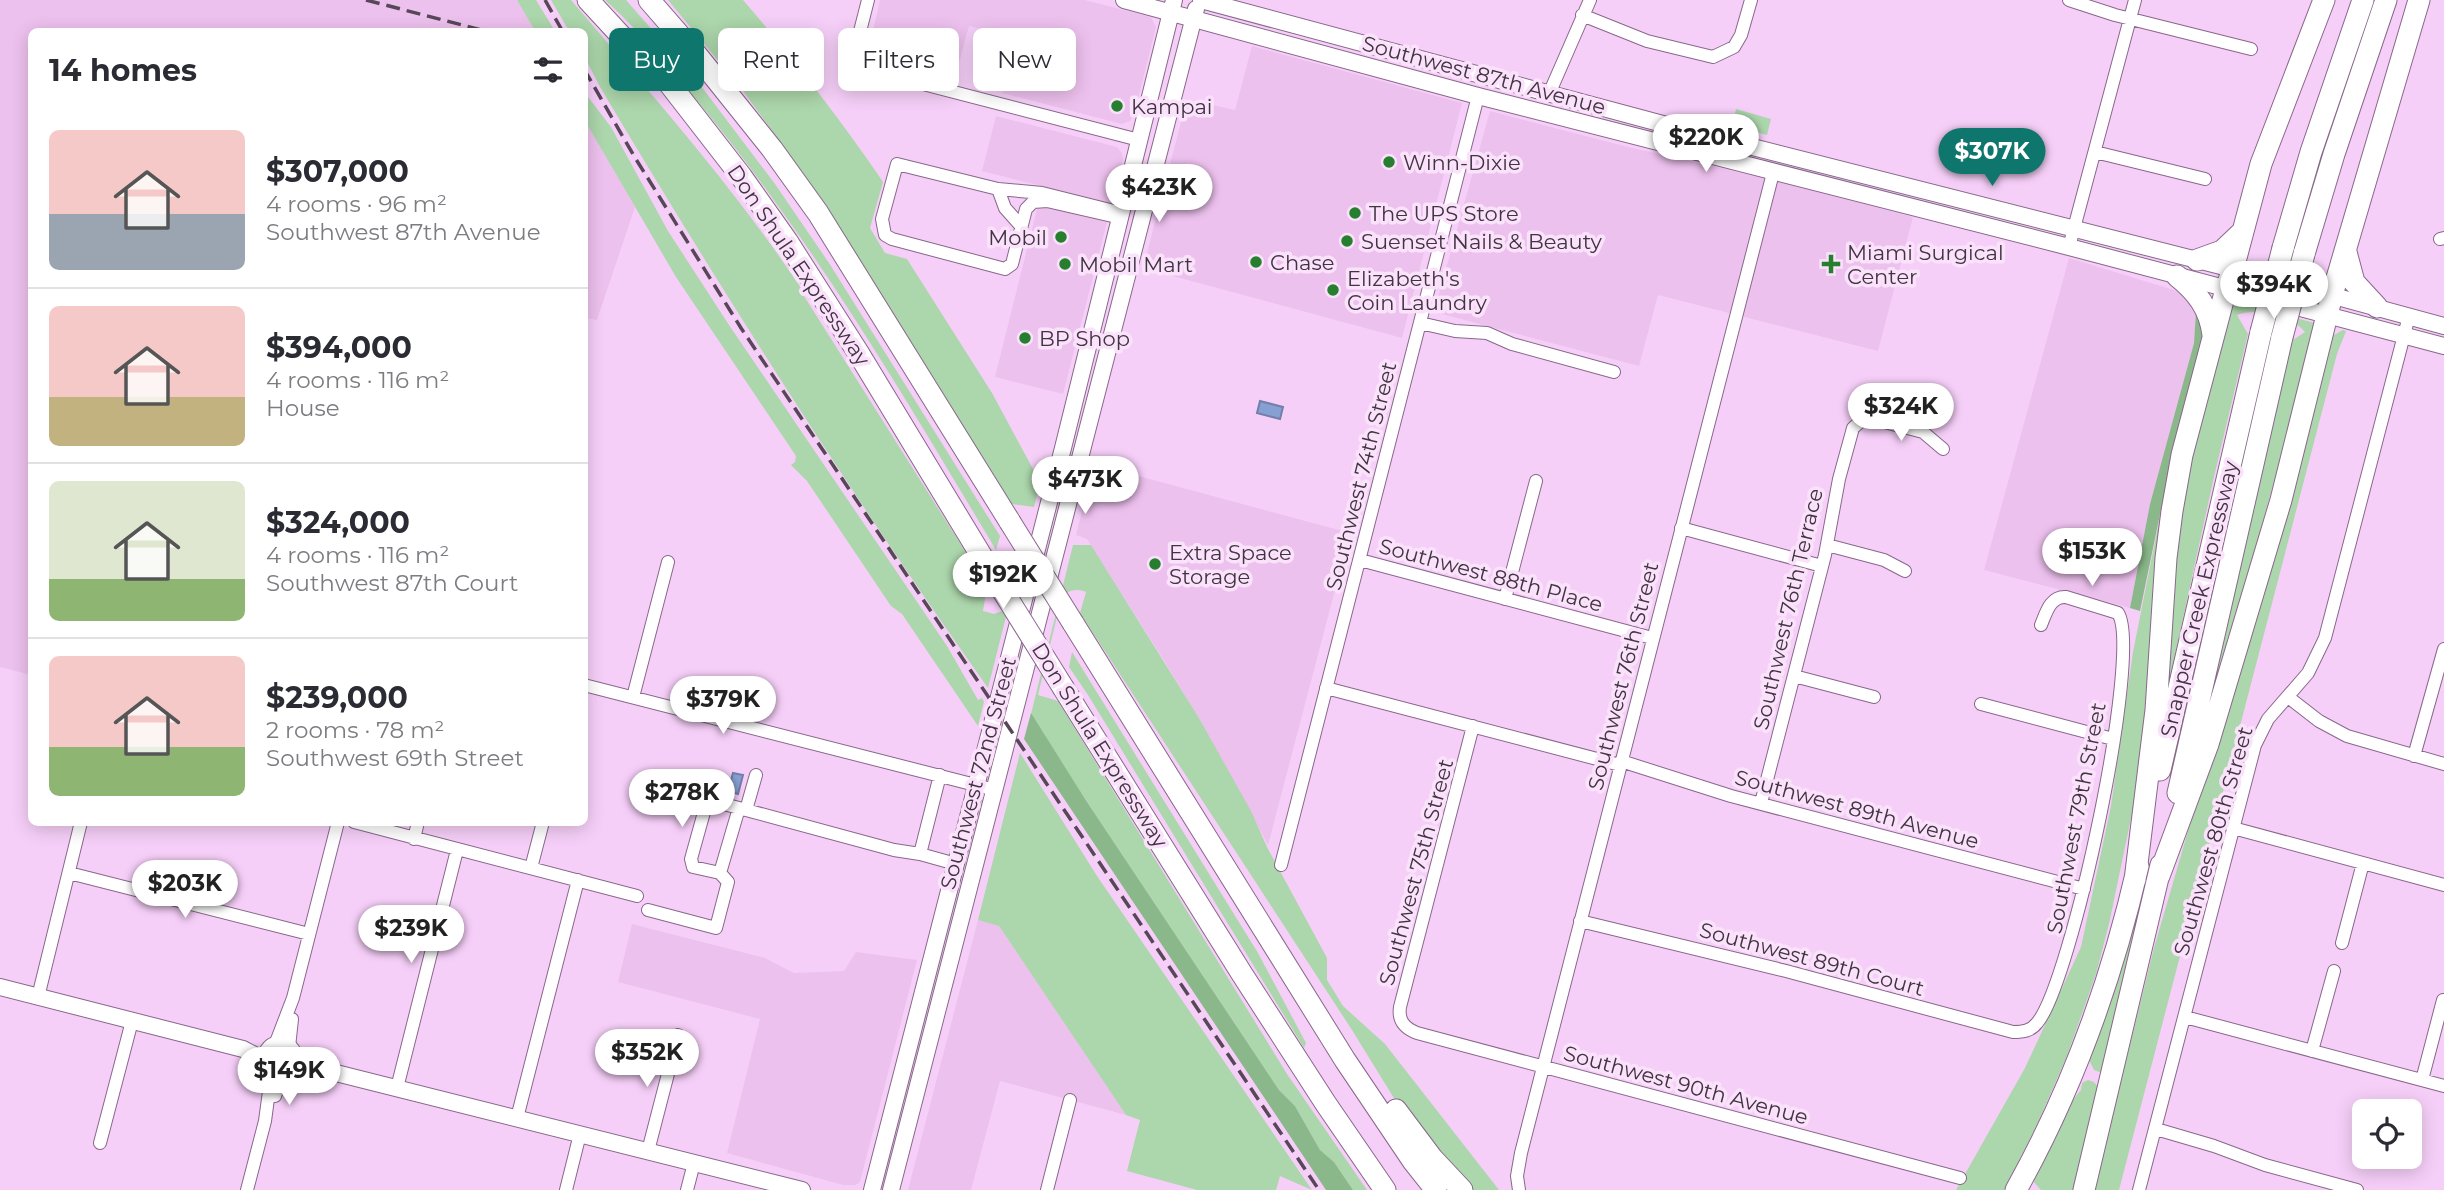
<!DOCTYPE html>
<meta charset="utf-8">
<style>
body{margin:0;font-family:Montserrat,sans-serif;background:#f2f2f3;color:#2b2b33;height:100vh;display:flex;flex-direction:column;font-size:26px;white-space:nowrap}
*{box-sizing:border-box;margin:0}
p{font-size:23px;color:#7c7c81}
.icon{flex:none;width:38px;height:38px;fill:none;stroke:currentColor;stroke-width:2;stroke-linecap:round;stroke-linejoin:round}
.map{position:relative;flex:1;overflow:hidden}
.side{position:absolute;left:28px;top:28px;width:560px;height:798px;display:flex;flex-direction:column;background:#fff;border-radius:10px;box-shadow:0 4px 18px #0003}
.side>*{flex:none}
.top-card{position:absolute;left:609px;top:28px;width:665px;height:63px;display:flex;gap:14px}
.controls{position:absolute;left:2352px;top:1099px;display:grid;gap:14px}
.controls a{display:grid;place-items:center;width:70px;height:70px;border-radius:10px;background:#fff;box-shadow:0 4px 18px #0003;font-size:35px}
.price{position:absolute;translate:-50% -60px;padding:0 16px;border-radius:24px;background:#fff;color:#222;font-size:23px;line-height:46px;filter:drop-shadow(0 2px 4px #0008)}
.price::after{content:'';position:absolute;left:50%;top:42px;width:21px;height:16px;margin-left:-10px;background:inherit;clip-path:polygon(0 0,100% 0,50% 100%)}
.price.selected{background:#0f766e;color:#fff}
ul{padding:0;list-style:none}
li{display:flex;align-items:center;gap:21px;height:175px;padding:0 21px}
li+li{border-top:2px solid #e1e1e2}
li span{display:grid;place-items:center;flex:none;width:196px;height:140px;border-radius:10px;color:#555}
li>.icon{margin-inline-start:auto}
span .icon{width:84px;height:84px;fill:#fffc;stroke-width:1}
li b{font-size:30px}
h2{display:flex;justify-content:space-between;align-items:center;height:84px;padding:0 21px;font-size:30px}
.pill{padding:0 24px;border-radius:10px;background:#fff;box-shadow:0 4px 18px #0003;font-size:24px;line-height:63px}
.pill.selected{background:#0f766e;color:#fff}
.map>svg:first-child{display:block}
.built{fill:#edc1ee}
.green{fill:#acd6ab}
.forest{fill:#8ab88a}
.water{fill:#87a0d4;stroke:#727fa8;stroke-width:2}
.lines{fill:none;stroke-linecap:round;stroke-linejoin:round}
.street-casing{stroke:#89678b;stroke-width:14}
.secondary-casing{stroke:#89678b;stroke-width:18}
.highway-casing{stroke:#89678b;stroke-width:23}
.street{stroke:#fff;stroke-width:12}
.secondary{stroke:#fff;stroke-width:16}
.highway{stroke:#fff;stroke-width:21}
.rail{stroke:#584659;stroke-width:3.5;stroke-dasharray:14 7;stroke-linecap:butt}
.highway-bridge-casing{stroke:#89678b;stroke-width:23;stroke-linecap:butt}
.highway-bridge{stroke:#fff;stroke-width:21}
.poi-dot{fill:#267f2e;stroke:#fae2fb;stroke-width:2.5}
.labels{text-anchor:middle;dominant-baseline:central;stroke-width:7;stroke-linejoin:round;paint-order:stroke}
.street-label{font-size:21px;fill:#423343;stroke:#fae2fb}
.poi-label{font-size:21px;fill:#423343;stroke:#fae2fb;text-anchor:start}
</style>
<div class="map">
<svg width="2444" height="1190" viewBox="0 0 2444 1190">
<rect width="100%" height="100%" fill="#f6cff8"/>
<path class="built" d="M0,0H517L535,31L32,32L31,675L0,667Z
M880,0H1085L1151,17L1156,27L1134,115L1130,121L1122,124L1002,93L1016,38L969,26L954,81L874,60L869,58L868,53Z
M1252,46L1462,103L1402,338L1143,268L1187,99L1235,110Z
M1490,111L1624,146L1772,180L1913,217L1878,351L1658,295L1639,366L1434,312Z
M996,116L1117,147L1122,153L1123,159L1111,204L982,171Z
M584,119L635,207L597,320L585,318Z
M1038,205L1107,222L1063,394L995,377Z
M2069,258L2174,290L2185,295L2196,311L2194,343L2150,504L2130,608L1984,570Z
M1094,464L1350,533L1268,845L1199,718L1163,659L1087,539L1076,535Z
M978,920L999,926L1126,1115L1000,1081L971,1190H908Z
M632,924L765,958L794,973L844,971L856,952L917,960L860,1182L855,1185H843L727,1153L760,1019L618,982Z"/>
<path class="green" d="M517,0H536L555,31H535Z
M551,0H571C652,95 734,187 803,291L804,296L987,586L983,611L994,614L1008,609L988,688C850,493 722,292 600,87L585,58L584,32L569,31Z
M605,0H626L698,82L775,184L829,263L1000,536L996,550C907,401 818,249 708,114C676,75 643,34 605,0Z
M668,0H743C793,58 840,119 883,182L870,228L885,253L907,259L992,393L1040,482L1034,507L1012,504L821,198L743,91Z
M585,93L611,127L668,231L729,325L947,646L978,700L982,698L984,702L978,726L902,614L891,606L807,481L791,465L795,462L796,456L676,277L585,121Z
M1736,109L1771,119L1767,135L1732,126Z
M2230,300L2318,324L2201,743L2290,348L2293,340L2305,332C2292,316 2256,307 2237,315L2248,334L2214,477L2165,700L2177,510Z
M2343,330L2346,331L2337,354L2119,1190H2094L2154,948L2332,336Z
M2171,461L2145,751L2109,924L2096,974L2067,1056L2035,1129L2004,1190H1956L2025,1068L2081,947L2111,806L2133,652Z
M1073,545H1091L1199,718L1251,811L1267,847L1327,958V980L1343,1006L1385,1044L1499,1190H1468L1400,1108L1352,1030L1080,613L1086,592C1076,588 1066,590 1061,600L1038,695L1058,701L1287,1074L1367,1190H1353L1334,1162L1320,1150L1295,1106L1279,1090L1087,802L1031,714Z
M1072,652L1258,953L1306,1043L1304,1048L1088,695L1069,667Z
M1020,753L1097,876L1312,1190L1280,1176L1276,1190H1197L1127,1171L1140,1120L1126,1115L999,926L978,920Z
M2141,904L2105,1070L2099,1072L2094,1070L2089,1060L2114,992Z
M2088,1080L2094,1082L2098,1087L2073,1190H2041L2032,1180L2072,1101L2081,1090L2082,1083Z"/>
<path class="forest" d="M2196,311L2207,322L2171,461L2140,611L2130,608L2150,504L2194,343Z
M1031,713L1087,802L1279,1090L1295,1106L1320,1150L1334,1162L1353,1190H1326L1024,739Z"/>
<path class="water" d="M1260,401L1283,407L1280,419L1257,413Z
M733,773L743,775L738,794L728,791Z"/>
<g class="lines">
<g class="street-casing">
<path id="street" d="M868,0L856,47L857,61L869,70L1139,140
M2069,0L2115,15L2251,49
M1582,15L1647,41L1713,57L1734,47L1741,35L1751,0
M1549,94L1590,0
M2095,152L2205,179
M998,189L1005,208L1021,226
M1121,218L1047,201L1033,202L1026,209L1012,264L1005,269L892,239L885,235L882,219L897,164L998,189L1042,193L1122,213
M2440,239L2444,238
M2069,247L2135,0
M1420,323L1455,331L1487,333L1512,344L1614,372
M1681,528L1822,566
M1827,545L1884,560L1905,571
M1360,560L1652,638
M1505,599L1536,481
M1794,676L1874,697
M584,685L995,790
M1326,688L1620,765
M633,697L668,562
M2288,697L2319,721L2347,736L2444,764
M1981,704L2113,739
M1473,726L1400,1007C1398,1020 1404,1028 1417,1033L1960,1178
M2414,756L2444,649
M1621,761L1731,796L2084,889
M756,775L746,810L894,850L920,854
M940,775L920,854L956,864
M1761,803L1825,555L1839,479L1853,428L1861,421L1873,419L1923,432L1943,449
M354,822L637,896
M2233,828L2444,885
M414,839L418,822
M1281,865L1478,96
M531,868L543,822
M69,873L309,934
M720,873L693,867L691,859L706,805L712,801L739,808
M648,910L716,928L728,882L720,873L739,808L746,810
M1580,921L1786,971L2013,1032C2023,1032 2031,1031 2037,1023C2071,984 2143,652 2118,613L2066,597C2050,596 2046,613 2041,625
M2342,943L2363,863
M38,997L81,822
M2185,1017L2444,1086
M275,1045L293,998L338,822
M289,1047L292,1019
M2312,1051L2334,971
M2422,1080L2443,1000
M397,1088L457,850
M275,1096L283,1072
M517,1118L578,880
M2156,1129L2214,1146L2265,1165L2357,1190
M100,1143L132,1021
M648,1151L678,1035
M247,1190L265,1121L272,1069
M566,1190L580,1134
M687,1190L694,1163
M1047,1190L1070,1100
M1519,1190L1517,1176L1521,1153L1773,173
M2139,1190L2255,745L2268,719L2308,673L2325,638L2409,316"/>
</g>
<g class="secondary-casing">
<path id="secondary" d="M1124,0L1478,96L2069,247L2444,346
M1201,0L1674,127L2264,277L2444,326
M0,987L243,1049L266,1061
M266 1058a14 14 0 1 1 28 0a14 14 0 1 1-28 0Z
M289,1068L324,1073L332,1072L802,1190
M872,1190L1063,448L1174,0
M891,1190L1196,9"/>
</g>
<g class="highway-casing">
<path id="highway" d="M588,0L635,51L668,82L741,176L787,241L859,354L993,575
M649,0L696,54L772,149L818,213L1010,522
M2283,248L2311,152L2363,0
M2346,252L2354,282L2377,307
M2304,254L2334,154L2386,0
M2197,260L2222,251L2241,233
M2177,276C2197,292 2210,309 2213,335
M1073,623L1345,1060L1413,1161L1436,1190
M1064,689L1242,974L1326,1104L1385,1190
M2160,770L2261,332
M2178,793L2282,337
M2159,876L2208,744L2281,500L2332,295L2419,0
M2135,880L2156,710L2166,558L2172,511L2182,455L2226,289L2233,269L2261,164L2324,0
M1396,1110L1432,1158L1462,1190
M2016,1190C2073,1088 2112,979 2138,866
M2084,1190L2161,865"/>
</g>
<use href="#street" class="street"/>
<use href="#secondary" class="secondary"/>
<use href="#highway" class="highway"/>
<path class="rail" d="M366,0L489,32
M545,0L563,32
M584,69L634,156L741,328L1319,1190"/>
<g class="highway-bridge-casing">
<path id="highway-bridge" d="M2261,332L2283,248
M2282,337L2304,254
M1010,522L1073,623
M993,575L1064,689"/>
</g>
<use href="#highway-bridge" class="highway-bridge"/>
</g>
<g class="poi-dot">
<circle cx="1117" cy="106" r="7"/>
<circle cx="1389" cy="162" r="7"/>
<circle cx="1355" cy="213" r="7"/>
<circle cx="1061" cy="237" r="7"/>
<circle cx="1347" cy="241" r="7"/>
<circle cx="1256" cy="262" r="7"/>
<circle cx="1065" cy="264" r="7"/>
<path d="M1827.5 253.5h7v7h7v7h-7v7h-7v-7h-7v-7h7z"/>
<circle cx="1333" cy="290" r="7"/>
<circle cx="1025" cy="338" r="7"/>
<circle cx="1155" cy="564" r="7"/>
</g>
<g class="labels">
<g class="street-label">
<text transform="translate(1484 75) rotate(15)">Southwest 87th Avenue</text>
<text transform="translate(799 265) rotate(56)">Don Shula Expressway</text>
<text transform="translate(1361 476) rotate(-76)">Southwest 74th Street</text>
<text transform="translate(1491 575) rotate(15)">Southwest 88th Place</text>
<text transform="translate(2199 599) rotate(-77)">Snapper Creek Expressway</text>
<text transform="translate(1788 609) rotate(-77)">Southwest 76th Terrace</text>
<text transform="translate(1623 676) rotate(-76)">Southwest 76th Street</text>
<text transform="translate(1100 745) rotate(58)">Don Shula Expressway</text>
<text transform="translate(978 773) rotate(-75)">Southwest 72nd Street</text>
<text transform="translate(1857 809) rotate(15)">Southwest 89th Avenue</text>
<text transform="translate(2076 818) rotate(-79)">Southwest 79th Street</text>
<text transform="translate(2213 841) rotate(-74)">Southwest 80th Street</text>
<text transform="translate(1416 872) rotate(-75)">Southwest 75th Street</text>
<text transform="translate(1812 959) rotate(15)">Southwest 89th Court</text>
<text transform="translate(1686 1085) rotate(15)">Southwest 90th Avenue</text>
</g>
<g class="poi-label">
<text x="1131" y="106">Kampai</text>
<text x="1403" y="162">Winn-Dixie</text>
<text x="1369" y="213">The UPS Store</text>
<text x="1047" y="237" text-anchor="end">Mobil</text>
<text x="1361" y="241">Suenset Nails &amp; Beauty</text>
<text x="1847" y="252">Miami Surgical<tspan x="1847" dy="24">Center</tspan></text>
<text x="1270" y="262">Chase</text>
<text x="1079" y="264">Mobil Mart</text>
<text x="1347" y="278">Elizabeth's<tspan x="1347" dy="24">Coin Laundry</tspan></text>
<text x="1039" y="338">BP Shop</text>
<text x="1169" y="552">Extra Space<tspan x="1169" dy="24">Storage</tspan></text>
</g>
</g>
</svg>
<div class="controls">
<a><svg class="icon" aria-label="locate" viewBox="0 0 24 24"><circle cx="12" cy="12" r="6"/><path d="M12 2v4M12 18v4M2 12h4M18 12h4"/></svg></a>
</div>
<b class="price" style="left:1706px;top:174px">$220K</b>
<b class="price selected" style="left:1992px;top:188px">$307K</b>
<b class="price" style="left:1159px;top:224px">$423K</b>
<b class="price" style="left:2274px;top:321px">$394K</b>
<b class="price" style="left:1901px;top:443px">$324K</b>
<b class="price" style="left:1085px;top:516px">$473K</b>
<b class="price" style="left:2092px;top:588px">$153K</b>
<b class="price" style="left:1003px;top:611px">$192K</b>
<b class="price" style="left:723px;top:736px">$379K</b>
<b class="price" style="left:682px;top:829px">$278K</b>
<b class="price" style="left:185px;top:920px">$203K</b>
<b class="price" style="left:411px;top:965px">$239K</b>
<b class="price" style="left:647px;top:1089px">$352K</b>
<b class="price" style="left:289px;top:1107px">$149K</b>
<div class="top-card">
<a class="pill selected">Buy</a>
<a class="pill">Rent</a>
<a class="pill">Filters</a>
<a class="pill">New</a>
</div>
<section class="side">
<h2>14 homes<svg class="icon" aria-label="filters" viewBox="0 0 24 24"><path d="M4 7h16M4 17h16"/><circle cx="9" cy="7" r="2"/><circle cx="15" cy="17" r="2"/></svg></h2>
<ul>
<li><span style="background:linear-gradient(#f6c9c9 60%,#9aa5b1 0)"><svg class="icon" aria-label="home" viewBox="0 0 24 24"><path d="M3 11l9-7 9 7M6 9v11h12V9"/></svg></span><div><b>$307,000</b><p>4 rooms · 96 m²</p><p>Southwest 87th Avenue</p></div></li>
<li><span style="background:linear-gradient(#f6c9c9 65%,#c2b280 0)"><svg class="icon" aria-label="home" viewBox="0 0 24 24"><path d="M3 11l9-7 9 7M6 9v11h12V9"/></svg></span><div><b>$394,000</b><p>4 rooms · 116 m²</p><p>House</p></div></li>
<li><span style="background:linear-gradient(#dfe7d0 70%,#8fb573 0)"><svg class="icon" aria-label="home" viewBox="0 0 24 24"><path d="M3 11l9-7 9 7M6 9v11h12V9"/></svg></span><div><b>$324,000</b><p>4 rooms · 116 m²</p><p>Southwest 87th Court</p></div></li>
<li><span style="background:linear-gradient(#f6c9c9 65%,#8fb573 0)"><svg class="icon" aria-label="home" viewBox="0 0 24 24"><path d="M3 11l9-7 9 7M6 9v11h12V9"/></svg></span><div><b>$239,000</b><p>2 rooms · 78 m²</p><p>Southwest 69th Street</p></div></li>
</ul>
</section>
</div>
